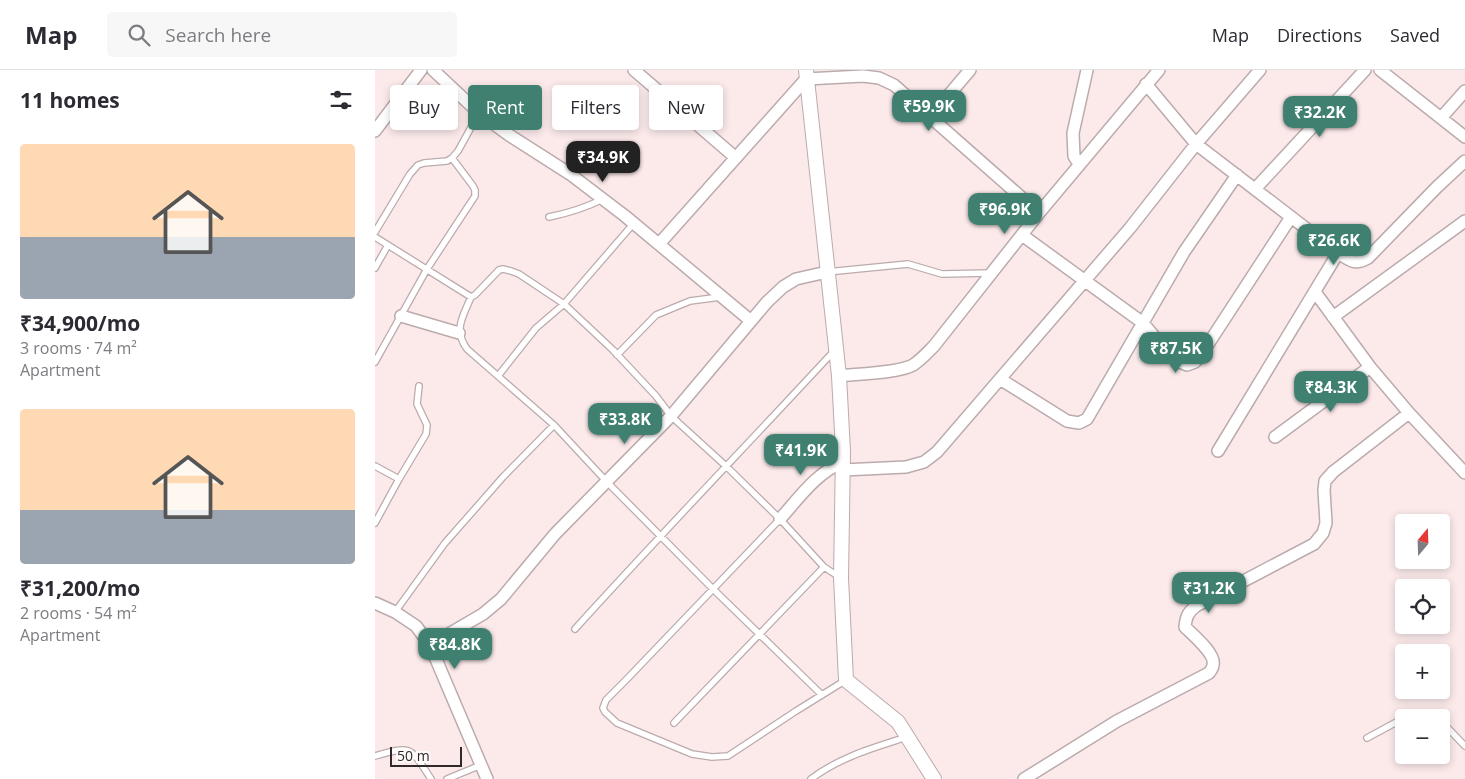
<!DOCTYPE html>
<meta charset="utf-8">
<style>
body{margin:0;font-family:"Open Sans",sans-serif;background:#f7f7f7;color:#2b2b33;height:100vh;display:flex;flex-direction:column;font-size:19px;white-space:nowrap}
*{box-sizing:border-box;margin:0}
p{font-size:16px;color:#7c7c81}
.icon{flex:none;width:28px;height:28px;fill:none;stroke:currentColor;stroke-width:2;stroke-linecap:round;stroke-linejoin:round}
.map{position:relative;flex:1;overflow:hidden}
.side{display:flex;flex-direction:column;background:#fff;width:375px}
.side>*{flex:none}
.banner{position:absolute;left:15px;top:15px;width:475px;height:45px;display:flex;gap:10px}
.needle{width:32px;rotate:19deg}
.tools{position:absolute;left:1020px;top:444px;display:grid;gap:10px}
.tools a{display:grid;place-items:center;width:55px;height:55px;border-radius:5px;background:#fff;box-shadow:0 2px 8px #0003;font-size:25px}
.scale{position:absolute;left:15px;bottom:12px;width:72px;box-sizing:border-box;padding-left:5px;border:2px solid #2f2929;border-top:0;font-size:14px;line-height:18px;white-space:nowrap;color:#2f2929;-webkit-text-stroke:4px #fffbfb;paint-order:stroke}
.price{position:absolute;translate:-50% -42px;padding:0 11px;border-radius:10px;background:#3f8070;color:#fff;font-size:16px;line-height:32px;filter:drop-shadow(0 1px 2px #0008)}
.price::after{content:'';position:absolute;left:50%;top:30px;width:15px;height:11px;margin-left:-8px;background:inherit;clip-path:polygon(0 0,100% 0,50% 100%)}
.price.current{background:#222;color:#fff}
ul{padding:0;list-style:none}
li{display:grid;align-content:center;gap:10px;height:265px;padding:0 20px}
li span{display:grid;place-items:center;height:155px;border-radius:5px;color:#555}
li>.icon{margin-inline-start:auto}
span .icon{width:90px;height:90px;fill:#fffc;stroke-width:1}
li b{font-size:21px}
h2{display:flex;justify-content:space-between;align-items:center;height:60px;padding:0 20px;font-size:21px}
.tag{padding:0 18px;border-radius:5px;background:#fff;box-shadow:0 2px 8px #0003;font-size:18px;line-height:45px}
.tag.current{background:#3f8070;color:#fff}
header{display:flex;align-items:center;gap:30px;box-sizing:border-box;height:70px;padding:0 25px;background:#fff;border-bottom:1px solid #e1e1e2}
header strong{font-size:24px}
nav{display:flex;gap:28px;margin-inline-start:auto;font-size:18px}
.search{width:350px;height:45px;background:#f7f7f7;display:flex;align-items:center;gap:12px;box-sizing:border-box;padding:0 18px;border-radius:5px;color:#7c7c81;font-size:19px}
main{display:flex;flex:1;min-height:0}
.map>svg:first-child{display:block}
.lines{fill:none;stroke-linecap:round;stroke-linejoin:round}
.service-casing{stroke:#bcabac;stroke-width:8}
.minor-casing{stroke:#bcabac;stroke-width:14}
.tertiary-casing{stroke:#bcabac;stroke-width:16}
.service{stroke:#fff;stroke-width:5.5}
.minor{stroke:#fff;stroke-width:11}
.tertiary{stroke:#fff;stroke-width:14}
</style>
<header>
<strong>Map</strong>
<div class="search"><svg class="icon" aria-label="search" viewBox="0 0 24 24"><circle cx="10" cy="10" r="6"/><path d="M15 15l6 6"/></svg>Search here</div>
<nav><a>Map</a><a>Directions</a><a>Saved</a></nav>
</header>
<main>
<section class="side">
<h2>11 homes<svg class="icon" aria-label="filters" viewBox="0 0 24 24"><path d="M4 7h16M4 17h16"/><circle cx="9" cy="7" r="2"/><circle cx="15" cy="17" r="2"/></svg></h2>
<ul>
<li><span style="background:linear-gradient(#ffd9b3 60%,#9aa5b1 0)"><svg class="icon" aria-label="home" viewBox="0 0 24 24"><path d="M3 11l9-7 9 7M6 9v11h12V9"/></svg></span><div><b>₹34,900/mo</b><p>3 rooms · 74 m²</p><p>Apartment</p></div></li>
<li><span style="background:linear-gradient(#ffd9b3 65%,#9aa5b1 0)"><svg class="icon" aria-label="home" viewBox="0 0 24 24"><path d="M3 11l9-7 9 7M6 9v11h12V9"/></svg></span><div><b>₹31,200/mo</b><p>2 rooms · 54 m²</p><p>Apartment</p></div></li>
</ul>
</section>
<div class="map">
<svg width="1090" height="709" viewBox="0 0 1090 709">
<rect width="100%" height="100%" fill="#fceaeb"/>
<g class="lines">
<g class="service-casing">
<path id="service" d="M174,147C194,143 210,138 228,129
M0,162L35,104L43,95L49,93L72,91L77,88L83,81L104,43
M0,167L96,227L100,225L124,200L128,199L136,201L144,204L189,234L238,280L281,326L296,346L352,397L405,449L449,497L466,508
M0,198L13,175
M452,202L533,194L567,204L616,203
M96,227C88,247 78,259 92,279L179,355L232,412L338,519L447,625
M242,285L281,245L315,231L345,227
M0,292L52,199L100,126V120L98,116L77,88
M123,306L161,258L189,234L259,153
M0,396L24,409
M405,449L251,610L231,630L228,638L230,642L242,653L317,684L337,687L353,686L421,641L471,610
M0,453L24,409L51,364L52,355L42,334L44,316
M20,542L70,473L128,407L179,355
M200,559C285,465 373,374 459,281
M1030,648L1040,645L1056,648
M1066,651L1090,676
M299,653L449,497
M992,668L1029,648
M0,686C38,675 35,677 56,709
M72,709L106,695
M436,709C465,687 498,678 532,667"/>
</g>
<g class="minor-casing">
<path id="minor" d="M58,0L104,43L134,65L195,104L250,146L376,251
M259,0L361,88
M1005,0L1090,67
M771,14L821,74L963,183C975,190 979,196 993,188L1062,117L1090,91
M556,46L595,0
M1066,48L1090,21
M0,61L46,0
M704,94L699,86L698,63L712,0
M880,119L990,0
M647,165L768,253L793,283L807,293L812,295L820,292L828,282L916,147
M284,174L431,9L488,6L504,8L519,15L664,143
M940,222L995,297L1034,343L1090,403
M26,246L84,263
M958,247L1090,151
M464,306C481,304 524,303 538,295C546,290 552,283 559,276L664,143L784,0
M625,309L692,351L704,353L712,349L809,182L862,105
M900,367L995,297
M843,381L963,183
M468,400L531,397L549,392L562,382L755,158L821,74L885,0
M405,449C424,428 441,403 468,392
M0,533L20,542L41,556L55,575L112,709
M55,575L108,544L126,529L180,464L296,346L392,232L408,217L421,209L452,202
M649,709L742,651L834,603C836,600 838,598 838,595C841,584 818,565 810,557C811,547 813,542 821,536L939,474L948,463L951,453L949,420L950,411L958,402L1034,343"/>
</g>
<g class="tertiary-casing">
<path id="tertiary" d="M431,0L464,306L468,381L466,508L471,610L523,652L559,709"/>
</g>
<use href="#service" class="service"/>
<use href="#minor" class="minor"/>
<use href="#tertiary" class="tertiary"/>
</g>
</svg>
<div class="tools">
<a><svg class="needle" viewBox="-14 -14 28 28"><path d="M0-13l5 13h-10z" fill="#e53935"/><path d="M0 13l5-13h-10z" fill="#7c7c81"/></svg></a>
<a><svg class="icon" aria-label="locate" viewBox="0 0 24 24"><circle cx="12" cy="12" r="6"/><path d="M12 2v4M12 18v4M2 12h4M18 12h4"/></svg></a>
<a>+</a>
<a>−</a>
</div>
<div class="scale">50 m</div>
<b class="price" style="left:554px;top:62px">₹59.9K</b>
<b class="price" style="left:945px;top:68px">₹32.2K</b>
<b class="price current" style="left:228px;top:113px">₹34.9K</b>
<b class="price" style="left:630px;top:165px">₹96.9K</b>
<b class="price" style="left:959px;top:196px">₹26.6K</b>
<b class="price" style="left:801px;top:304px">₹87.5K</b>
<b class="price" style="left:956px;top:343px">₹84.3K</b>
<b class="price" style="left:250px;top:375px">₹33.8K</b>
<b class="price" style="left:426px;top:406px">₹41.9K</b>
<b class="price" style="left:834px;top:544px">₹31.2K</b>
<b class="price" style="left:80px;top:600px">₹84.8K</b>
<div class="banner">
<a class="tag">Buy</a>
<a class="tag current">Rent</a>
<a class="tag">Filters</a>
<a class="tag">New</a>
</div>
</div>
</main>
